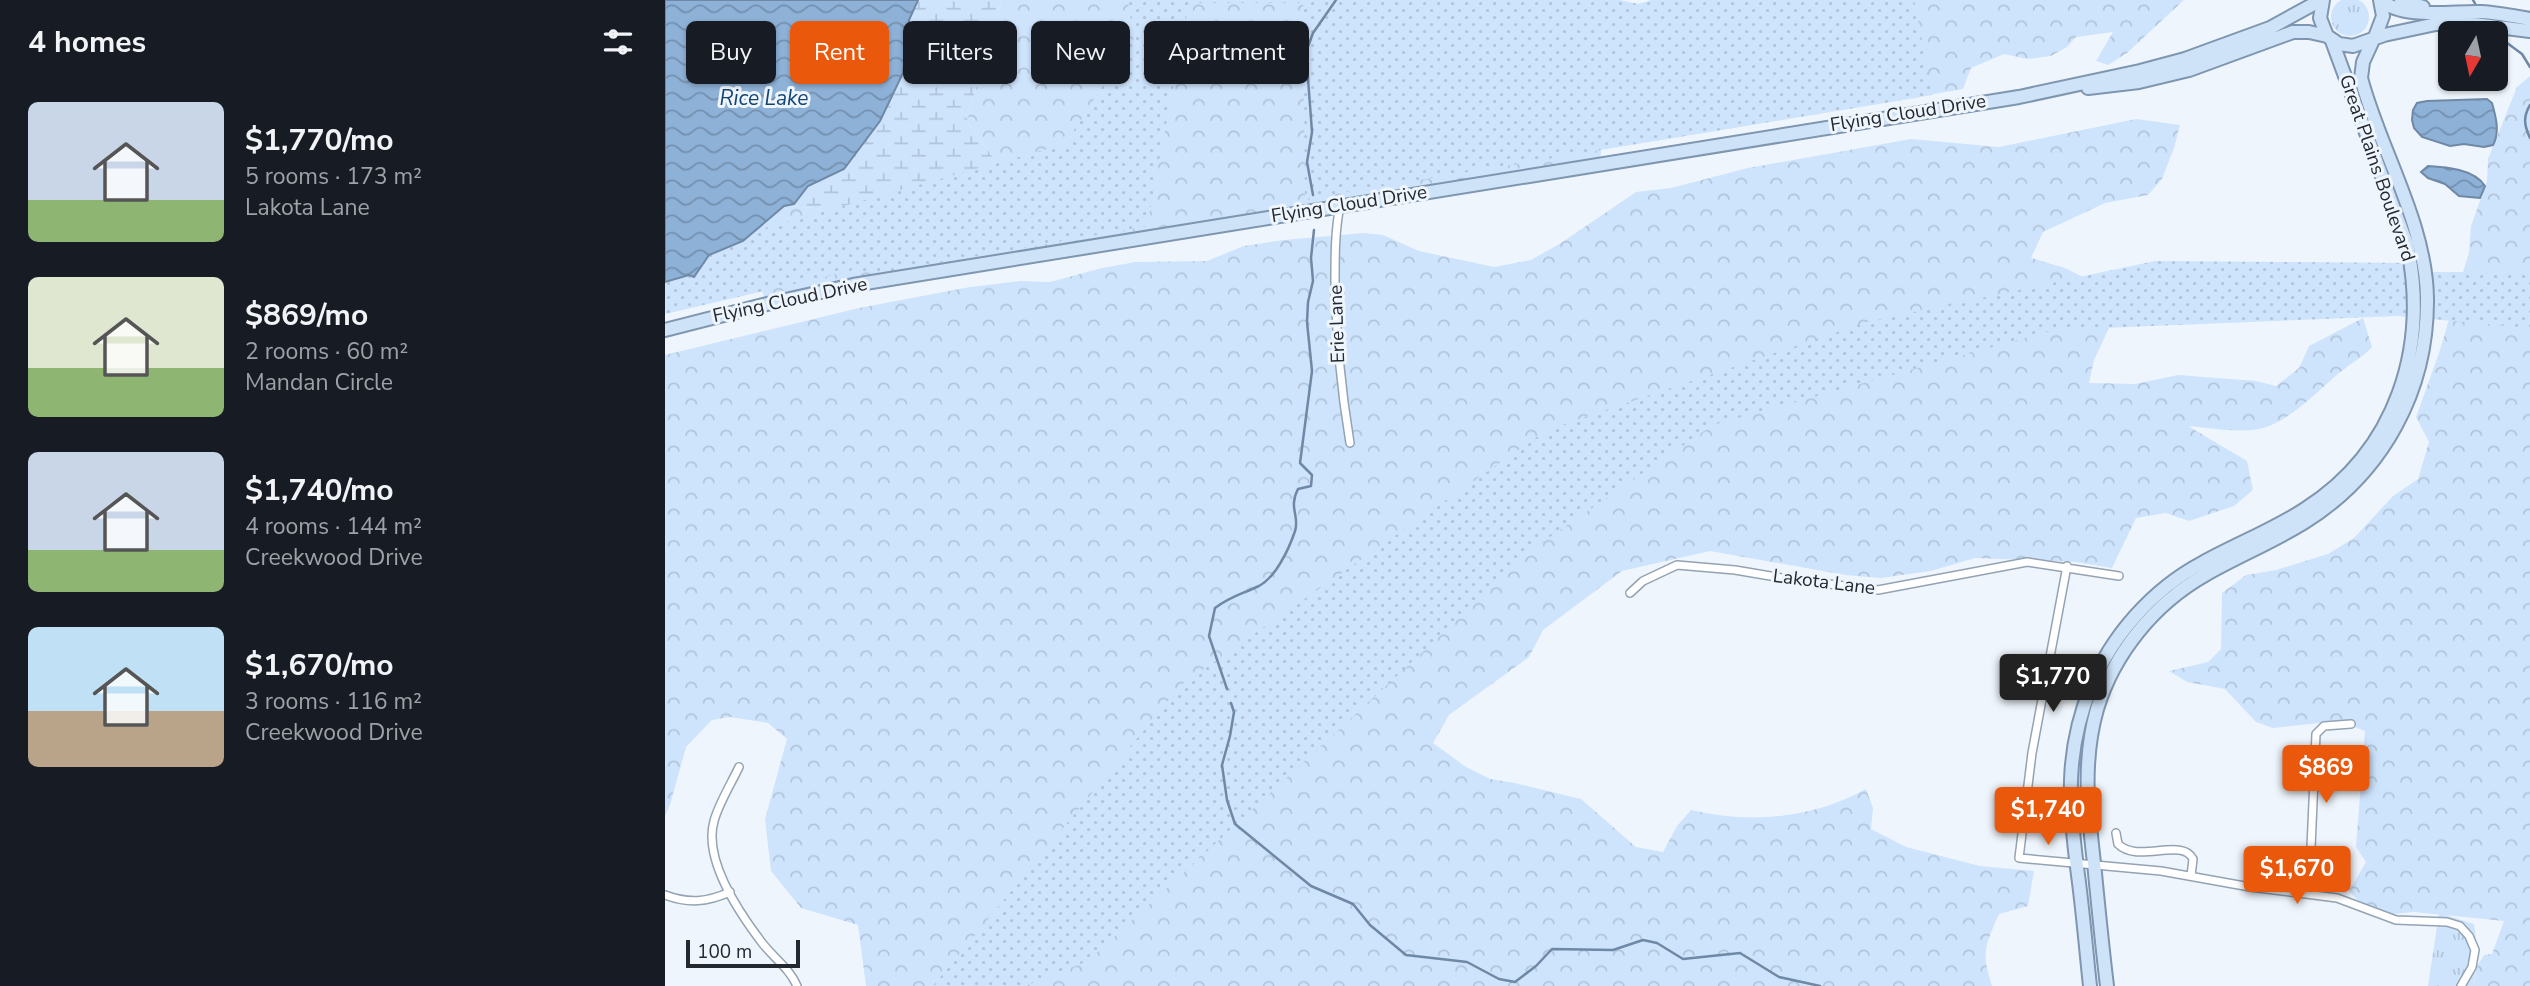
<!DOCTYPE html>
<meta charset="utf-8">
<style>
body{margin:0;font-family:"Nunito Sans",sans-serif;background:#242831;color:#f1f3f6;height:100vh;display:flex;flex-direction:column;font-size:26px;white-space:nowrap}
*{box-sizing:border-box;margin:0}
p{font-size:23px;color:#9ea1a6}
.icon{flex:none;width:38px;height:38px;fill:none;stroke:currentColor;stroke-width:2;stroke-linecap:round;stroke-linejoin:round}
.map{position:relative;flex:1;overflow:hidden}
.side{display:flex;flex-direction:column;background:#171b24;width:665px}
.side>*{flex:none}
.top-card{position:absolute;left:21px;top:21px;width:665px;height:63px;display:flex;gap:14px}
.needle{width:46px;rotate:189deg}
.tools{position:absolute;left:1773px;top:21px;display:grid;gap:14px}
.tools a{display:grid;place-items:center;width:70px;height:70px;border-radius:10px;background:#171b24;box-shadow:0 2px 5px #0004;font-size:35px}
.scale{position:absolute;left:21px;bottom:18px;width:114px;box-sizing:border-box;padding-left:7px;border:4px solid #23292f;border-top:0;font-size:19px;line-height:24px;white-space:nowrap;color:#23292f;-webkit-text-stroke:5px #eff5fc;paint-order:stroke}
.price{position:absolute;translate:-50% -60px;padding:0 16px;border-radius:7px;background:#ea580c;color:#fff;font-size:23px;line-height:46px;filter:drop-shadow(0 2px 4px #0008)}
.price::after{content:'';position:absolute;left:50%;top:42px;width:21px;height:16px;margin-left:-10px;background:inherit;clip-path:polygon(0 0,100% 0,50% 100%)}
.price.active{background:#222;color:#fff}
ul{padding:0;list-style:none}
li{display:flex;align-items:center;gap:21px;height:175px;padding:0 28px}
li span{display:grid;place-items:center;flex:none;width:196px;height:140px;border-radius:10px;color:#555}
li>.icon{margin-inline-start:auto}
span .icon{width:84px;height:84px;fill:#fffc;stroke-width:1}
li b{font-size:30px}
h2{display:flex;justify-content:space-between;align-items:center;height:84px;padding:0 28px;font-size:30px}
.pill{padding:0 24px;border-radius:10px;background:#171b24;box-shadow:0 2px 5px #0004;font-size:24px;line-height:63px}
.pill.active{background:#ea580c;color:#fff}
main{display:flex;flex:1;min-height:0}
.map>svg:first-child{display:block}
.grass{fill:url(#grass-tufts)}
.forest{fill:url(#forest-crowns)}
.wetland{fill:url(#wetland-marsh)}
.park{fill:url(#park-dots)}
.water{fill:url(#water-waves);stroke:#6e88a5;stroke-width:2}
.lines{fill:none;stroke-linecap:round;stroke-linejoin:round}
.stream{stroke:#6e88a5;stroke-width:2.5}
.minor-casing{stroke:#94a3b3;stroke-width:10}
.primary-casing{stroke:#7e96af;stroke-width:16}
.minor{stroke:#fff;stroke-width:7}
.primary{stroke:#cfe3f8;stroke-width:12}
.labels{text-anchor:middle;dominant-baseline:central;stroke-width:6;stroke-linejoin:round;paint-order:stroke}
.street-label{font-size:19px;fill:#23292f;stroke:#eff5fc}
.water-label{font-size:21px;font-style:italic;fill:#124474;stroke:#eff5fc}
</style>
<main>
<section class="side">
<h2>4 homes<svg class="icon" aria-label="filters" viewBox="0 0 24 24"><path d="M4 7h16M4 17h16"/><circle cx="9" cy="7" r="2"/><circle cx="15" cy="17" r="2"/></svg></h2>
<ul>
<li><span style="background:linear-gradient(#c9d6e8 70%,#8fb573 0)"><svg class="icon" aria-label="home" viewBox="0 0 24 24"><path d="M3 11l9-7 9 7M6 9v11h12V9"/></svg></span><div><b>$1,770/mo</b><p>5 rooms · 173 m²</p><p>Lakota Lane</p></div></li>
<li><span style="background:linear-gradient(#dfe7d0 65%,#8fb573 0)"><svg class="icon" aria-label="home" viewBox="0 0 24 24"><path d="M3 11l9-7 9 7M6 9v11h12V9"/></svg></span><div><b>$869/mo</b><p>2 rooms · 60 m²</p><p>Mandan Circle</p></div></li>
<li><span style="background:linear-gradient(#c9d6e8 70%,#8fb573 0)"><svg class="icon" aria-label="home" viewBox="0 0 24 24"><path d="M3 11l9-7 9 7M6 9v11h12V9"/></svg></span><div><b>$1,740/mo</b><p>4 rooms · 144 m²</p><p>Creekwood Drive</p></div></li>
<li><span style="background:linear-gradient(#bfe0f5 60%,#b9a48a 0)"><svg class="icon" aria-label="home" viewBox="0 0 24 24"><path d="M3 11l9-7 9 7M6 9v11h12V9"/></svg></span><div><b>$1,670/mo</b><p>3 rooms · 116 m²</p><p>Creekwood Drive</p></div></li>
</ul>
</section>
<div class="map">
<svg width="1865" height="986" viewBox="0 0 1865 986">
<defs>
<pattern id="grass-tufts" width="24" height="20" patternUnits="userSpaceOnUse" patternTransform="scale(1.75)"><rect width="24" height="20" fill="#cee4fd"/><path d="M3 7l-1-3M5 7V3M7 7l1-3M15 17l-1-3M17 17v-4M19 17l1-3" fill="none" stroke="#b1c4d9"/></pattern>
<pattern id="forest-crowns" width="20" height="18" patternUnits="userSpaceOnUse" patternTransform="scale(1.75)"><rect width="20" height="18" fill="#cee4fd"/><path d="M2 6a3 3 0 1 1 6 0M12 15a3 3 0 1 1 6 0" fill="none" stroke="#b1c4d9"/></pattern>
<pattern id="wetland-marsh" width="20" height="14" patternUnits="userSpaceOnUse" patternTransform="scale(1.75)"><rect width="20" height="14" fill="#cee4fd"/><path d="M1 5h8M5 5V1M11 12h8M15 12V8" fill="none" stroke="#b1c4d9"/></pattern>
<pattern id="park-dots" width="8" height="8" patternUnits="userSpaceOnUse" patternTransform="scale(1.75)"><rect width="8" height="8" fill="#cee4fd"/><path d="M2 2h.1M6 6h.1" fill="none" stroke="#b1c4d9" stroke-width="1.8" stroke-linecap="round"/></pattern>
<pattern id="water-waves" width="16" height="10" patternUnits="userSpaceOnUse" patternTransform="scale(1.75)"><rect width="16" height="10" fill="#8eb1d7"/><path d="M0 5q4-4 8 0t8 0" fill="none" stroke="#7490af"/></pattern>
</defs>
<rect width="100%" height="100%" fill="#eff5fc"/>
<path class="grass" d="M1666 17a19 19 0 1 1 38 0a19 19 0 1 1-38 0Z
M1774,913L1809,924L1812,945L1809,986H1763Z"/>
<path class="forest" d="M336,0H896L942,72L935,164L102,304L78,241L120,206L150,208L170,218L334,166L302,121C312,80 327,41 336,0Z
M1119,0H1519L1462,53L1443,65L1431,61L1448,32L1411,37L1402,47L1386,56L1363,59L1339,54L1306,68L1298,89L990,141Z
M1865,76V986H1809L1811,968L1819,955L1827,954L1839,921L1749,912L1727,914L1701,909L1684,891L1701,862L1691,847L1700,731L1674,721L1608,728L1591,722L1560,689L1522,682L1504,671L1543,662L1556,649L1557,593L1581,575L1611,570L1663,554L1689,538L1728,496L1753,479L1764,442L1751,417L1774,353L1804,252L1806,226L1822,181L1823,159L1852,87Z
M1471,119L1515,125L1509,148L1497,179L1483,195L1440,203L1378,232L1366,258L1400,268L1434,285L1444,328L1429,360L1424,383L1470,384L1513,375L1591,381L1611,386L1634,368L1644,346L1698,318L1707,347C1699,356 1691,360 1682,367C1656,386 1627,422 1594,429C1572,433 1545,428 1523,426L1582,461L1588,490L1569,506L1524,521L1501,513L1471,518L1447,568L1411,562L1310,558L1266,571L1216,578L1180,575L1045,551L957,571L878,630L864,657L784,715L768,743L801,767L825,779L850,783L916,799L971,847L998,852L1012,826L1026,810C1085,824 1147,819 1201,789L1208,808L1206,829L1241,847L1315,866L1369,871L1363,906L1334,914C1320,946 1316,952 1327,986H201L193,925L136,908L106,871L100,819L122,739L103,723L65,717L47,720L21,747L5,805L0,816V355L194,308L305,287L355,281L385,282L437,268L471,262L542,261L579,246L619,240L699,233L718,235L754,251L829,267L866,260L896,243L971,192L1006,188L1083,168L1246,139L1334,147Z"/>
<path class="wetland" d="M253,0H336C327,41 312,80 302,121L334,166L170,218L150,208L120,206L129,203L143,186L179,169L215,121L238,73L244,20Z"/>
<path class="park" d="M470,0H955L973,4L987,0H1249L1268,95L640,199L638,3H524L482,226L217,273L189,270L0,314V256L400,144L469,38L463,2Z
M1490,261L1750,263L1748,272H1865V328L1733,316L1389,330L1048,425L876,543L423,961L360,986H268L516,685L882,430L1202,322Z"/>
<path class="water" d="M0,0H253L244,20L238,73L215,121L179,169L143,186L129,204L119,206L78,241L44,255L29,277L24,275L0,282Z
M1822,99L1827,103C1831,117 1835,132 1828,145L1819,147L1799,144L1785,146L1757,137L1749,128L1747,120L1748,110L1752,103L1762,101Z
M1763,166C1781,167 1809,169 1820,186L1815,198L1794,196L1780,184L1763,178L1756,172Z"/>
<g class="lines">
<path class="stream" d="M1808,0L1812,7
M1830,34L1857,54L1865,67
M1865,105C1858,117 1859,125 1865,138
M648,195L642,162L647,132L641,52L648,33L671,0
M562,689L544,636L550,608C566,596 577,594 594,586C611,577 624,549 630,531C635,516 623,508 633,489L646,486L647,475L635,463L647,371L642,322L643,302L648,281L646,258L649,230
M566,703L569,712L565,736L557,765L562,800L570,824L646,886L688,904L705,925L741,955L802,962L834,979L850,982L871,966L887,949L948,950L978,940L992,943L1018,959L1075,953L1114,977L1155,986"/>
<g class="minor-casing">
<path id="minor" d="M675,206C670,230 670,256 670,281C671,336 676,389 685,443
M1402,566L1367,753L1354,858L1496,871L1585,887L1672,898L1731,920L1782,922L1795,926L1804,936L1810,950L1807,967L1796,986
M965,593L978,581L1012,565L1070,570L1123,579L1213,590L1362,562L1454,576
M74,767C66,784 54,803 49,821C38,860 75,914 98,944C109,958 125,969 132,986
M1451,833L1453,844C1473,864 1517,837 1528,859L1526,876
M1644,893L1651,734L1659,726L1686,724
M0,895C24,904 42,902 65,892"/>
</g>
<g class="primary-casing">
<path id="primary" d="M1658,0L1655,18L1662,36
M1716,0C1738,20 1787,11 1816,12C1833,13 1849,16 1865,19
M1736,0L1758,7
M1710,37L1718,16L1715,0
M1423,88L1474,82L1524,70L1628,32H1644L1662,36L1674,44L1688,46L1719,35L1771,24H1809L1865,31
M0,330L102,304L188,285L1354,97L1475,71L1520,59L1605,28L1656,0
M1425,986C1421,949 1418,912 1413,875C1404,807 1399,753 1426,687C1446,636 1488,589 1537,563C1571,544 1608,530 1640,509C1732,450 1764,347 1742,244L1667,41
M1442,986C1437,945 1433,904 1429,863C1423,811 1417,762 1432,709C1449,653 1489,604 1540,575C1573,556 1608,542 1640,522C1718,473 1763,390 1762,298C1761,223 1715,150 1696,78L1698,62L1708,40"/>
</g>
<use href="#minor" class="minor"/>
<use href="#primary" class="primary"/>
</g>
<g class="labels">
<g class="street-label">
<text transform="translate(1243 113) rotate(-9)">Flying Cloud Drive</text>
<text transform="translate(1712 168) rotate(71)">Great Plains Boulevard</text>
<text transform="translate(684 204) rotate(-9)">Flying Cloud Drive</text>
<text transform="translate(125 300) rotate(-12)">Flying Cloud Drive</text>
<text transform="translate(672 324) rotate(-92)">Erie Lane</text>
<text transform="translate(1159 582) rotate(7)">Lakota Lane</text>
</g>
<g class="water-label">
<text x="99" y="98">Rice Lake</text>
</g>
</g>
</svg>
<div class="tools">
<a><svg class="needle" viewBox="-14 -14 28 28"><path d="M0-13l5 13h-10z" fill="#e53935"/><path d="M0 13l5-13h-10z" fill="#9ea1a6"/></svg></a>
</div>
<div class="scale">100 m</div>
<b class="price active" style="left:1388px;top:714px">$1,770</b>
<b class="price" style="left:1661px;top:805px">$869</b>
<b class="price" style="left:1383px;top:847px">$1,740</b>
<b class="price" style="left:1632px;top:906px">$1,670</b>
<div class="top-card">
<a class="pill">Buy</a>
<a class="pill active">Rent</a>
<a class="pill">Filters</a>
<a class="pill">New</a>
<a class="pill">Apartment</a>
</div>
</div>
</main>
